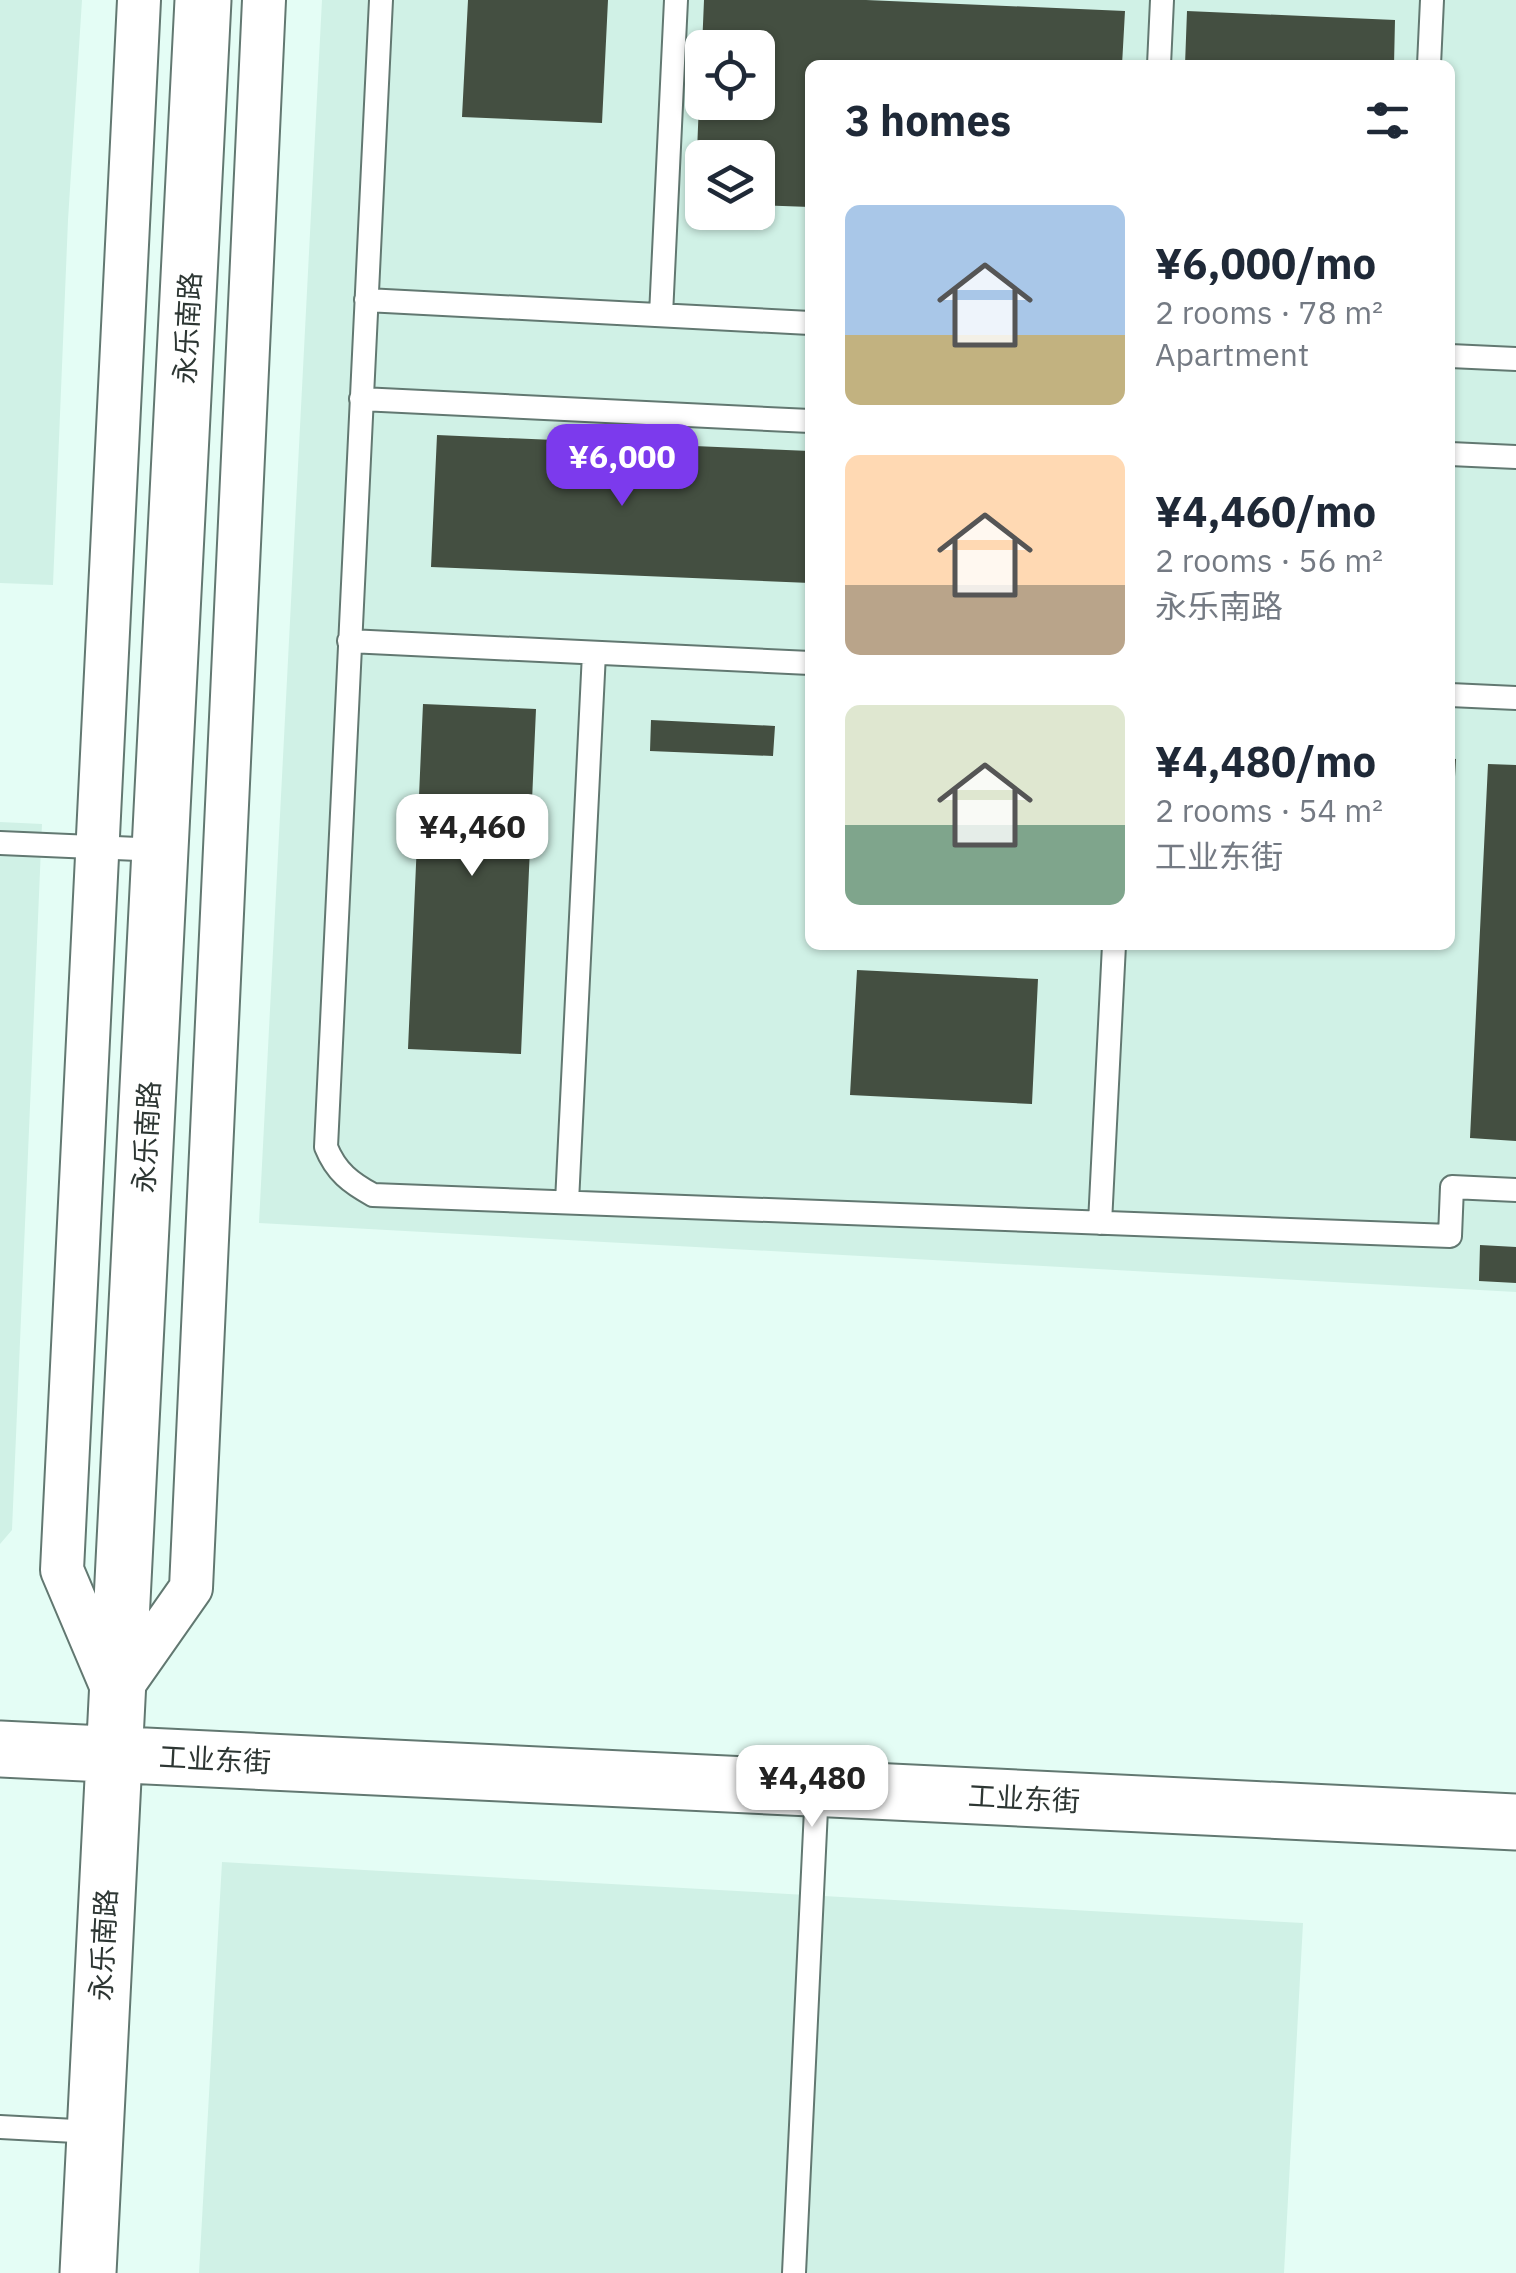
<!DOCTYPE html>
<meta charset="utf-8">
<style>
body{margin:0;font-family:"IBM Plex Sans","Noto Sans SC",sans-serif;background:#f6f6f7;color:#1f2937;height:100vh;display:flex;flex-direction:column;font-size:38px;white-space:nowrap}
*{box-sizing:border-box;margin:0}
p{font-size:32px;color:#747a83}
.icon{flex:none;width:55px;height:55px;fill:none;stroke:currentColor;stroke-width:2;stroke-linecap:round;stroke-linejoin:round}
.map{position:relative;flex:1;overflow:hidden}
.panel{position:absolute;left:805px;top:60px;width:650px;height:890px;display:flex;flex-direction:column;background:#fff;border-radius:15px;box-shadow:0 2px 8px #0004}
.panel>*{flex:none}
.controls{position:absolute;left:685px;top:30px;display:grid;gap:20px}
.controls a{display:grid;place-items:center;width:90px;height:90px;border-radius:15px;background:#fff;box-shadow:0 2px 8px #0004;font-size:50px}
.price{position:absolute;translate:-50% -85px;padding:0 22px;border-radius:20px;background:#fff;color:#222;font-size:32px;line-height:65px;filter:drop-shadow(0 2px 5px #0008)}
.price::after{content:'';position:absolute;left:50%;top:60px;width:30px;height:22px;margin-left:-15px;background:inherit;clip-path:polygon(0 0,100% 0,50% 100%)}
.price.current{background:#7c3aed;color:#fff}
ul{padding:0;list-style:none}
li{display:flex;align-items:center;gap:30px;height:250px;padding:0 40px}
li span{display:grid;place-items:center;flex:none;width:280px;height:200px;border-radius:15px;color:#555}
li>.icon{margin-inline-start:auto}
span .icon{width:120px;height:120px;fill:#fffc;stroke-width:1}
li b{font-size:42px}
h2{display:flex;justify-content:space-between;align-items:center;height:120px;padding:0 40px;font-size:42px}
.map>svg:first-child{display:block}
.built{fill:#d0f1e6;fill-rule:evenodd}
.building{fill:#444f41}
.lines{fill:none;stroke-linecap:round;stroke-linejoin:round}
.lane-casing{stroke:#627871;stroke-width:26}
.street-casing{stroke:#627871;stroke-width:46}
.secondary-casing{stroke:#627871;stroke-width:59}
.lane{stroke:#fff;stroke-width:22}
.street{stroke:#fff;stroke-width:42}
.secondary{stroke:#fff;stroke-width:55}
.labels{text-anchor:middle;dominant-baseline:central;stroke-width:10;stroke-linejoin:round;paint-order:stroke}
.street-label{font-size:28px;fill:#2d3633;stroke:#fff}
</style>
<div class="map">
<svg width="1516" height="2273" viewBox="0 0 1516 2273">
<rect width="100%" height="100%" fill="#e4fdf5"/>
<path class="built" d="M0,0H82L68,220L53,585L0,583Z
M322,0H1516V1292L259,1223ZM702,48H758V102H702ZM810,65H1450V945H810ZM702,158H758V212H702Z
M0,822L42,824L12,1530L0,1544Z
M222,1862L1303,1923L1284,2273H199Z"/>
<path class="building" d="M468,0H608L602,123L462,117Z
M704,0H866L1125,11L1122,65H810V207L758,205V158H702V202H695L699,102H758V48H702Z
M1187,11L1395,20L1394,65H1185Z
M437,435L810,451V583L431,567Z
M423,704L536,709L521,1054L408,1049Z
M651,720L775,726L773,756L650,751Z
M1450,758L1456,759L1453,812H1450Z
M1488,764L1516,765V1141L1470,1138Z
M857,970L1038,979L1032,1104L850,1095Z
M1480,1245L1516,1247V1283L1479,1281Z"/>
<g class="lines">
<g class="lane-casing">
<path id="lane" d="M381,0L326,1147C336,1172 351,1183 373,1195L1450,1236L1452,1187L1516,1190
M1159,65L1162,0
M1429,65L1432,0
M366,300L810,323
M661,315L676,0
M1450,356L1516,359
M361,399L810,421
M1450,454L1516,457
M349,641L810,663
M1450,695L1516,698
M0,843L161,850
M567,1202L594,653
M1100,1223L1114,945
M0,2127L94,2132
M794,2273L817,1788"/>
</g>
<g class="street-casing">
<path id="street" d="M115,1695L62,1570L139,0
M116,1695L191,1588L264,0"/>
</g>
<g class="secondary-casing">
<path id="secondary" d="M0,1749L1516,1822
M88,2273L203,0"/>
</g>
<use href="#lane" class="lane"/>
<use href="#street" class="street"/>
<use href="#secondary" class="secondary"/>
</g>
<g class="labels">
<g class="street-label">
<text transform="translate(187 328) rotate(-87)">永乐南路</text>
<text transform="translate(146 1137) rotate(-87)">永乐南路</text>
<text transform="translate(215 1759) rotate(3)">工业东街</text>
<text transform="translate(1024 1798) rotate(3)">工业东街</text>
<text transform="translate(103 1945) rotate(-87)">永乐南路</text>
</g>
</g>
</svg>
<div class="controls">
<a><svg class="icon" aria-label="locate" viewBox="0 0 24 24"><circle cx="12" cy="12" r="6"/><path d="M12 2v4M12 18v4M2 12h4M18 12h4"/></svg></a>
<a><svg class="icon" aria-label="layers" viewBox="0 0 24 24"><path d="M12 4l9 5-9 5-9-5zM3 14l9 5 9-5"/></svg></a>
</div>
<b class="price current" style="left:622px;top:509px">¥6,000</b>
<b class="price" style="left:472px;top:879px">¥4,460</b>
<b class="price" style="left:812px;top:1830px">¥4,480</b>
<section class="panel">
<h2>3 homes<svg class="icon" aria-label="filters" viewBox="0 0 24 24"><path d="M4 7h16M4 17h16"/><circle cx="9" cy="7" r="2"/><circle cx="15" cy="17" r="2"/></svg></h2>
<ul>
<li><span style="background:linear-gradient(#a9c7e8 65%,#c2b280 0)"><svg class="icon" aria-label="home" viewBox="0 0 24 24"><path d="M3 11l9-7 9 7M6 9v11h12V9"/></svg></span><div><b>¥6,000/mo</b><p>2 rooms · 78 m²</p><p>Apartment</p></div></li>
<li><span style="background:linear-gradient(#ffd9b3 65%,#b9a48a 0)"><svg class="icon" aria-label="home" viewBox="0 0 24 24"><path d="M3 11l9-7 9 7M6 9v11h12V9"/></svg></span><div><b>¥4,460/mo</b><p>2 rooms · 56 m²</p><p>永乐南路</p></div></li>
<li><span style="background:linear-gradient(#dfe7d0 60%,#7fa58c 0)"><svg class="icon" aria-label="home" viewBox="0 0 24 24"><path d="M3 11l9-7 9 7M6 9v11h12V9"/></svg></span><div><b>¥4,480/mo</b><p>2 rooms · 54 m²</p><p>工业东街</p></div></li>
</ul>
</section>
</div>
